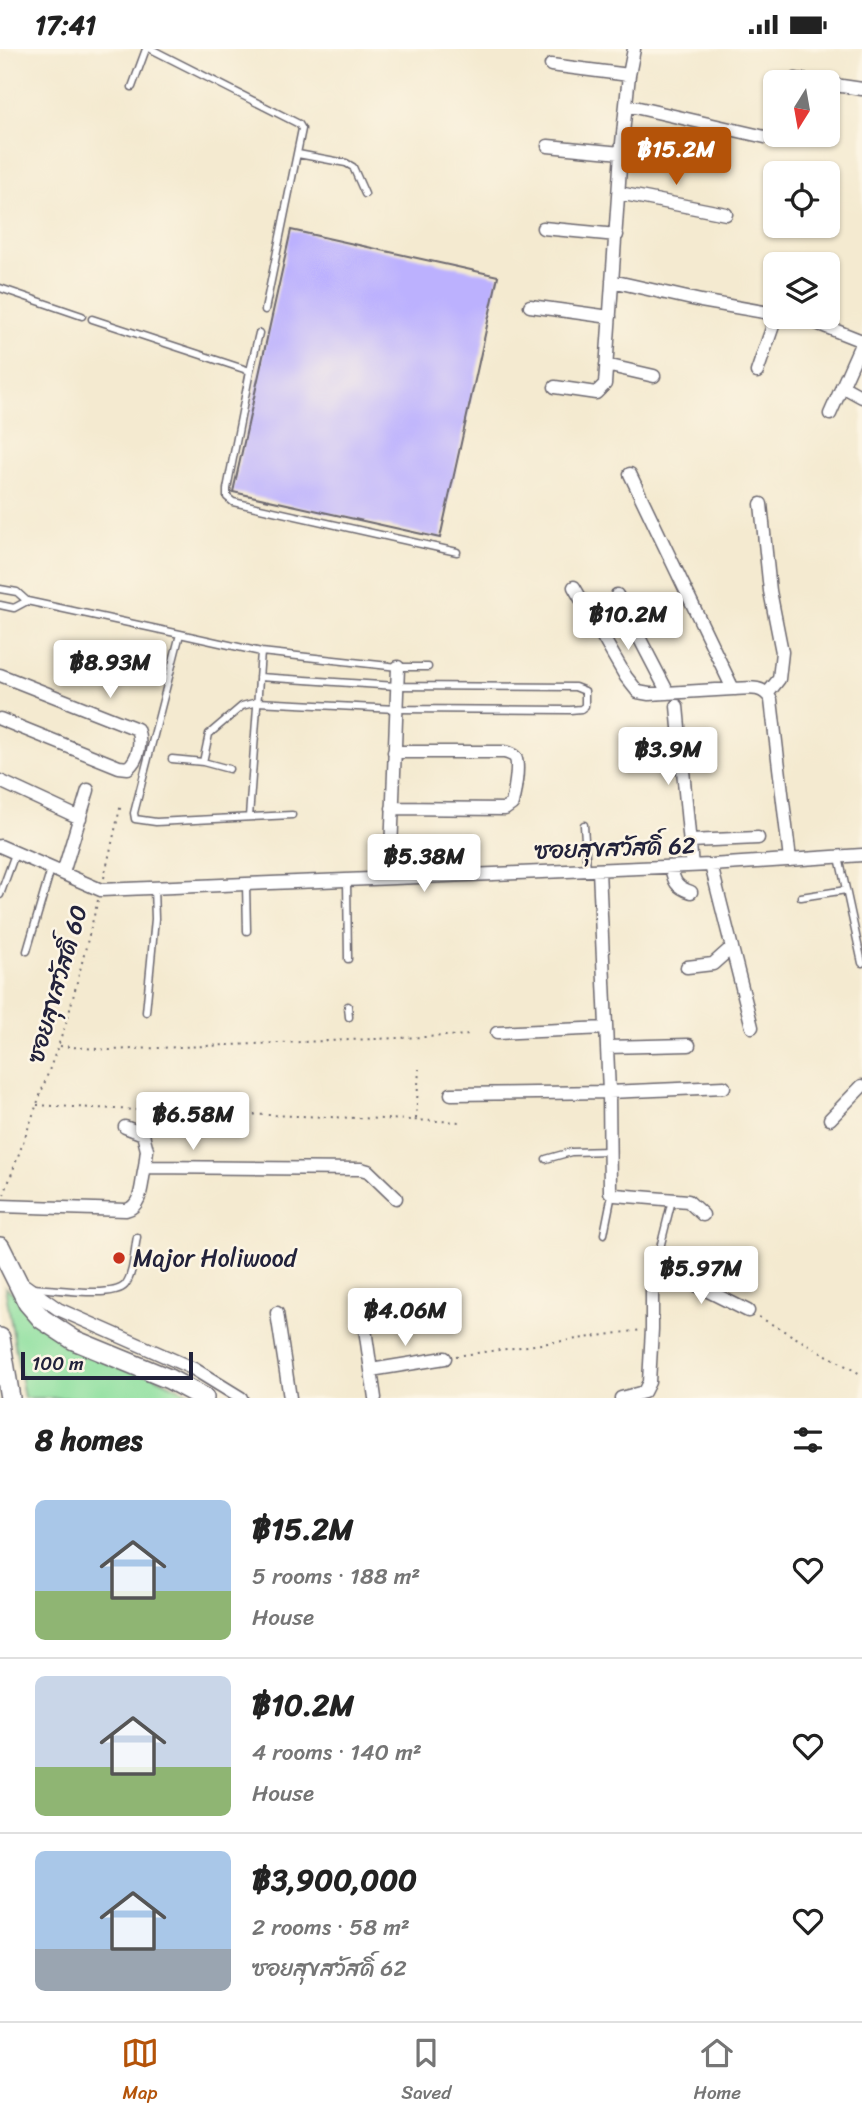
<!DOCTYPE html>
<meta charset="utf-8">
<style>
body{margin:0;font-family:Sriracha,"Playpen Sans Thai",sans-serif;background:#f6f6f6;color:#222;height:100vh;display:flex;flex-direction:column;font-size:26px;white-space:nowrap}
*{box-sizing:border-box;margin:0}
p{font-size:23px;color:#767676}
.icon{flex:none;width:38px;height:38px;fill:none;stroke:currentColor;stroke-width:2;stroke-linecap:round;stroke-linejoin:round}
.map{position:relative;height:1349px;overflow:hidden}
.side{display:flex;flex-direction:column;background:#fff;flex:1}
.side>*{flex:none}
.needle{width:46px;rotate:191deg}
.controls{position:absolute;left:763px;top:21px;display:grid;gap:14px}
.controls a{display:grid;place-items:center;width:77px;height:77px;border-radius:10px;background:#fff;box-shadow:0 2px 5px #0004;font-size:35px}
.scale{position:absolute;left:21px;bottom:18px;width:172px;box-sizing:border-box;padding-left:7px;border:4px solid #22223b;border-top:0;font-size:19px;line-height:24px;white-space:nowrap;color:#22223b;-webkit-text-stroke:5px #fcf5e5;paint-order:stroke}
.price{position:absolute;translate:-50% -60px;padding:0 16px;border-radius:7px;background:#fff;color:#222;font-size:23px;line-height:46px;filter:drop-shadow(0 2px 4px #0008)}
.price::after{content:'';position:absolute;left:50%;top:42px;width:21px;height:16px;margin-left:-10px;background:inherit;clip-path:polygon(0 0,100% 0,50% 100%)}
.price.current{background:#b45309;color:#fff}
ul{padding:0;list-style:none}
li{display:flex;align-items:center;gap:21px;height:175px;padding:0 35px}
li+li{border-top:2px solid #e0e0e0}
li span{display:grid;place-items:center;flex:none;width:196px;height:140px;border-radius:10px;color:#555}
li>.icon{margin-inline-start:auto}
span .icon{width:84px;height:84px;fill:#fffc;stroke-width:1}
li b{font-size:30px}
h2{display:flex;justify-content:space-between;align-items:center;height:84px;padding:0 35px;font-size:30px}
.status{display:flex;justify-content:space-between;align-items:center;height:49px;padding:0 35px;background:#fff;direction:ltr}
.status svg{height:19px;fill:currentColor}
.menu{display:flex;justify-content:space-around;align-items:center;height:98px;border-top:2px solid #e0e0e0;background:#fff;font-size:19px;color:#767676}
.menu a{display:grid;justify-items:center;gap:4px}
.menu .current{color:#b45309}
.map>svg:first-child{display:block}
.green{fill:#90e0a0;stroke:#59816e;stroke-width:2}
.building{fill:#bcb1fe}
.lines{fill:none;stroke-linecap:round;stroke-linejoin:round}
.lane-casing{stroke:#6c686f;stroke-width:9}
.street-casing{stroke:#6c686f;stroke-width:15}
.primary-casing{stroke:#6c686f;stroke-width:22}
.path{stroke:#6c686f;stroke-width:2;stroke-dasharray:2 5;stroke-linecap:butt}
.lane{stroke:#fff;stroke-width:6}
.street{stroke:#fff;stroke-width:12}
.primary{stroke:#fff;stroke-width:19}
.poi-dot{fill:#c8321e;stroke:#fcf5e5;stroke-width:2.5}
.labels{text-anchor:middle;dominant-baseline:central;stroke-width:5;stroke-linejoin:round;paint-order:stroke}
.street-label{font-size:24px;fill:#22223b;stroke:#fcf5e5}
.poi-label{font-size:24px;fill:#22223b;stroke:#fcf5e5;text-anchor:start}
</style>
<div class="status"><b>17:41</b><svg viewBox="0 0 49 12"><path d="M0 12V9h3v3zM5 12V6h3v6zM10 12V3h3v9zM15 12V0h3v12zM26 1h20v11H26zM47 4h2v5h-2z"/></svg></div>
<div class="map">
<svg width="862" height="1349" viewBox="0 0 862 1349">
<rect width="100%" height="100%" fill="#fcf5e5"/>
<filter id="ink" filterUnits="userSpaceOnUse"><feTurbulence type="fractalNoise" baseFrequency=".0143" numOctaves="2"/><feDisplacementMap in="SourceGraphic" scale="14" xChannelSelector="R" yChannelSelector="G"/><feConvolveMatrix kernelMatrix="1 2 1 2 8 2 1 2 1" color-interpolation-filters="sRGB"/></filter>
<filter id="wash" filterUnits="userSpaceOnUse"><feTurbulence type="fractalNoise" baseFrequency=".00686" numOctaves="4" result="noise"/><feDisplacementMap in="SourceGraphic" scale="28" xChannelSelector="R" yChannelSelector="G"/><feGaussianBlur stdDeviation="1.57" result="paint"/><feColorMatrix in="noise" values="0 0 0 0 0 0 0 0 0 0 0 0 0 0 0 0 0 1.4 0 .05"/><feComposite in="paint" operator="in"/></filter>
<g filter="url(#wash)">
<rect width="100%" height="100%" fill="#f4ead0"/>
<path class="green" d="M5,1238L81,1292L199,1349H24Z"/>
<g id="blocks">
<path class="building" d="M291,181L498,227L440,489L233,443Z"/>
</g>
</g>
<g filter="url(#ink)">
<use href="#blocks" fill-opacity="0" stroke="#6c686f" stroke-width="2"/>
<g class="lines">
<g class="lane-casing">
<path id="lane" d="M151,0L299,75L302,80L265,261
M132,38L146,0
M298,105L346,114L353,118L365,145
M0,239L82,267
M92,270L250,322L227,440V448L233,453L457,503
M250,322L259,284
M0,540L17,543L27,552L180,585L134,764L135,770L156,773L292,766
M0,556L14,559L27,552
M180,585L261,603L398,618H428
M172,710L203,713
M229,720L203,713L209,685L242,657L257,653L396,660L570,661L581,660L585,657V642L575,638L396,637L259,628
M249,768L261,603
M584,776L587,822
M839,808L862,914
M347,831L348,910
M246,835L247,882
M0,846L15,805
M801,848L846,841
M27,902L51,820
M348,957L349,968
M146,963L155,870L154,838
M546,1110L571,1103L610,1102
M604,1185L612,1145
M660,1199L672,1151
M32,1239C51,1239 113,1250 125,1236C134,1225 134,1202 137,1188"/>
</g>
<g class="street-casing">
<path id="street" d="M551,16L629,26
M795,30L817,33
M828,35L862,40
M626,56L765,88
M548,97L621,104
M619,144L726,165
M543,179L617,186
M612,232L701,252L775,265
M530,257L610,268
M789,268L814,273L862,292
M606,316L654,327
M757,323L776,268
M842,337L862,348
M555,338L596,344L605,335L621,104L629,26L634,0
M830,365L862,293
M630,425L733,640C748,639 764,636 771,651L790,811
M761,455L770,542L782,603L779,630L768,644
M574,538L626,628L638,643L649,645L733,640
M617,546L668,644
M0,626L137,680C142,693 139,709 128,719L119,718L0,670
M677,657L692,817
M0,732L80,769
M392,759L505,760L512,755C514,746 520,715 515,708C512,705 508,704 504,703H394
M690,792L758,789
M0,797L101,841L711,816L862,806
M711,816L752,978
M671,818C674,833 676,838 691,843
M599,821L609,1043L610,1143L615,1146L688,1152L703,1166
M63,824L88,741
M390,829L398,618
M687,918L713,915L732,898
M497,984L606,979
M607,998L689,996
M451,1045L609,1043L724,1038
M830,1070L862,1037
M125,1078L143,1085L147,1101L145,1118
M0,1157L126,1161C143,1157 141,1133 145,1118L361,1120L368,1122L396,1149
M20,1233L58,1260L194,1320L241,1349
M277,1264L290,1349
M365,1280L375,1349
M371,1321L445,1309
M621,1349L644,1343L649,1333L652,1280V1217H658L748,1262"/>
</g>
<g class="primary-casing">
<path id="primary" d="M0,1198L28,1254L42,1270L74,1291L169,1330L204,1349
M0,1289L10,1349"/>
</g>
<path class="path" d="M104,829L121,755
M60,997L109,1001L471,986
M37,1056C178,1064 320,1067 461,1073
M416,1070L419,1020
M4,1146L67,972L98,851
M759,1268L862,1326
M456,1307L641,1281"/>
<use href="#lane" class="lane"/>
<use href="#street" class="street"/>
<use href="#primary" class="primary"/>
</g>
</g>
<circle class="poi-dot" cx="119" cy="1209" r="7"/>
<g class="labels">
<g class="street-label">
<text transform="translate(615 799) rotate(-2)">ซอยสุขสวัสดิ์ 62</text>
<text transform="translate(57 935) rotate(-74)">ซอยสุขสวัสดิ์ 60</text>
</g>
<g class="poi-label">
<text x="133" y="1209">Major Holiwood</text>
</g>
</g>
</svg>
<div class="controls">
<a><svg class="needle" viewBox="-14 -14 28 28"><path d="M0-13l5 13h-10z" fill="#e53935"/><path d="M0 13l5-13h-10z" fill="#767676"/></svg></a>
<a><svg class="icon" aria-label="locate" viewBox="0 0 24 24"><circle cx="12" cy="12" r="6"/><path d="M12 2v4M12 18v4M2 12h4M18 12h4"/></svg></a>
<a><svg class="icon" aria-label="layers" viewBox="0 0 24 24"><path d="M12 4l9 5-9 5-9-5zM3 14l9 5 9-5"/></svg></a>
</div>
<div class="scale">100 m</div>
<b class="price current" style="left:676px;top:138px">฿15.2M</b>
<b class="price" style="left:628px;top:603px">฿10.2M</b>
<b class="price" style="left:110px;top:651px">฿8.93M</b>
<b class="price" style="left:668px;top:738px">฿3.9M</b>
<b class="price" style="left:424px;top:845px">฿5.38M</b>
<b class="price" style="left:193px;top:1103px">฿6.58M</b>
<b class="price" style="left:701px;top:1257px">฿5.97M</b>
<b class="price" style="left:405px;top:1299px">฿4.06M</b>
</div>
<section class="side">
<h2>8 homes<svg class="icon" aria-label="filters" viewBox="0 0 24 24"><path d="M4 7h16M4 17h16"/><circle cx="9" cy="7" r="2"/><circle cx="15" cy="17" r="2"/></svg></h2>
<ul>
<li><span style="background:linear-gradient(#a9c7e8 65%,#8fb573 0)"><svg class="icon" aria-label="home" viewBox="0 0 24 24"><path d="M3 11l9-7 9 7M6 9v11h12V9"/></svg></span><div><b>฿15.2M</b><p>5 rooms · 188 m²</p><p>House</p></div><svg class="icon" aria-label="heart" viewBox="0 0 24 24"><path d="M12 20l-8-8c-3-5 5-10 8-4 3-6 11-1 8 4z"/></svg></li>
<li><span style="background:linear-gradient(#c9d6e8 65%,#8fb573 0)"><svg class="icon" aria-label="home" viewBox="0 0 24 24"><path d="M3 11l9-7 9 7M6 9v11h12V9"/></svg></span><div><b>฿10.2M</b><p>4 rooms · 140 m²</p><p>House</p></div><svg class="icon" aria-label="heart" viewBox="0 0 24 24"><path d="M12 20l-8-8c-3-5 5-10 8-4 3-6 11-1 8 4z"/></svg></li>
<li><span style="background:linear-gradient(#a9c7e8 70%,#9aa5b1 0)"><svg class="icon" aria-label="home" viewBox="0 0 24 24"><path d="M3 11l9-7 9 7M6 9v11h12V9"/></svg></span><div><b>฿3,900,000</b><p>2 rooms · 58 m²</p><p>ซอยสุขสวัสดิ์ 62</p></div><svg class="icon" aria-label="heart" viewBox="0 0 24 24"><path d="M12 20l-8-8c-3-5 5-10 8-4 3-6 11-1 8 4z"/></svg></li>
</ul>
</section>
<nav class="menu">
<a class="current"><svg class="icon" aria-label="map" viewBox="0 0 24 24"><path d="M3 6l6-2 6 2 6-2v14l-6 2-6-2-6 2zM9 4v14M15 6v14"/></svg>Map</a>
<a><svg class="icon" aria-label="saved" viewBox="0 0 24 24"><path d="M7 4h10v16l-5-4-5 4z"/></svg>Saved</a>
<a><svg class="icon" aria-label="home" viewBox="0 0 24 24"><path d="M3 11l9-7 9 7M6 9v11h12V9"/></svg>Home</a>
</nav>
